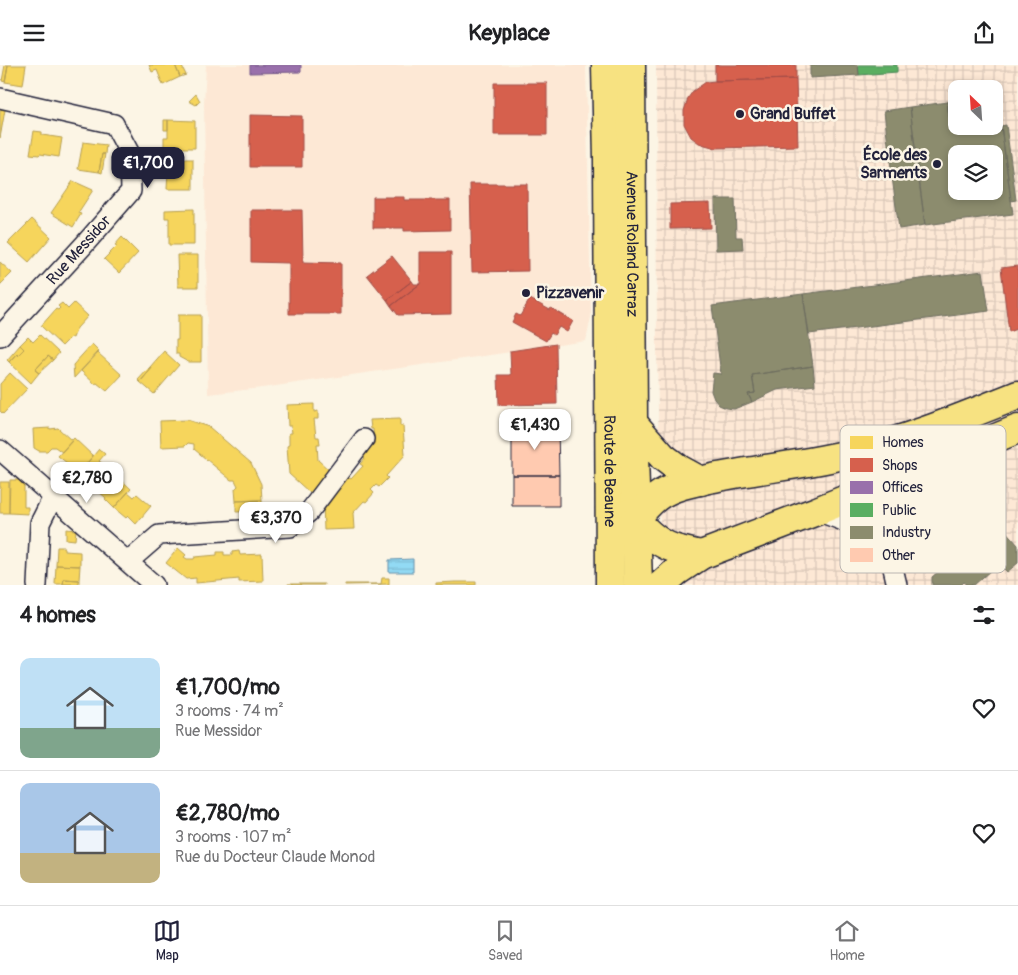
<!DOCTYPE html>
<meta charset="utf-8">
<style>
body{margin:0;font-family:Pangolin,sans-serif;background:#f2f2f2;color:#202124;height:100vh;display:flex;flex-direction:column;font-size:19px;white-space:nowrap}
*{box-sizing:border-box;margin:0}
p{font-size:16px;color:#757577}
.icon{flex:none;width:28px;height:28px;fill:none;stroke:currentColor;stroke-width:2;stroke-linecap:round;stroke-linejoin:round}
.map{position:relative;height:520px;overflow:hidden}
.sheet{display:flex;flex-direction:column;background:#fff;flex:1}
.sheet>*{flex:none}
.needle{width:32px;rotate:335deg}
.controls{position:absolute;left:948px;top:15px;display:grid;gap:10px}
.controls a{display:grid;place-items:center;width:55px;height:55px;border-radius:10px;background:#fff;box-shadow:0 2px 8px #0003;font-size:25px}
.price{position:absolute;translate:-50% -42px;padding:0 11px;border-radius:10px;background:#fff;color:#222;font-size:16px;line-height:32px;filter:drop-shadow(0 1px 2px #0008)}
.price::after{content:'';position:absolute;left:50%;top:30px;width:15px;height:11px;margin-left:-8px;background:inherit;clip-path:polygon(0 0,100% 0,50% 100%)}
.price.on{background:#22223b;color:#fff}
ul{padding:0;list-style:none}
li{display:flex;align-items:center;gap:15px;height:125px;padding:0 20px}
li+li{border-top:1px solid #e0e0e0}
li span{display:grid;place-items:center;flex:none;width:140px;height:100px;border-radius:10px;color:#555}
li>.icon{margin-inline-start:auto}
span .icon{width:60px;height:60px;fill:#fffc;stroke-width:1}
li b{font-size:21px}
h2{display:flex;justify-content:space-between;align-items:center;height:60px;padding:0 20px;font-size:21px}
header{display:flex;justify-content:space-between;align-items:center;height:65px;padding:0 20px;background:#fff;font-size:22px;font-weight:700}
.tabs{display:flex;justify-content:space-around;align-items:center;height:70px;border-top:1px solid #e0e0e0;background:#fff;font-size:14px;color:#757577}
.tabs a{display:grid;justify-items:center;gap:2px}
.tabs .on{color:#22223b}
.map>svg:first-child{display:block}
.built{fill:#fde8d5}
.industrial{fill:url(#industrial-grid);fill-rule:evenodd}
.water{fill:url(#water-rules);stroke:#6590aa}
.homes{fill:#f6d55c;stroke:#b69f52}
.shops{fill:#d6604d;stroke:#a04d48}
.offices{fill:#9970ab;stroke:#755989}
.public{fill:#5aae61;stroke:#498456}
.industry{fill:#8c8c6e;stroke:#6c6c5f;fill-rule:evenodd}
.building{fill:#ffcab0;stroke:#22223b}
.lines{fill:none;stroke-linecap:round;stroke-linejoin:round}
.minor-casing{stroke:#22223b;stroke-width:22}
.primary-casing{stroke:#22223b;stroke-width:31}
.minor{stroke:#fcf5e5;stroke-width:19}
.primary{stroke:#f7e281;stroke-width:28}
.poi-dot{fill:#22223b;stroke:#fcf5e5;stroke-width:2}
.labels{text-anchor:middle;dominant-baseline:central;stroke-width:5;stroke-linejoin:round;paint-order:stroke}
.poi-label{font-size:16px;font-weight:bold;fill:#22223b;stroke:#fcf5e5;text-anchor:start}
.street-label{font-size:16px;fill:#22223b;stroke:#fcf5e5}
.key{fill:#fcf5e5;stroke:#bbb6b2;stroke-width:1}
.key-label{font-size:14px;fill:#22223b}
</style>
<header><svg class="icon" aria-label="menu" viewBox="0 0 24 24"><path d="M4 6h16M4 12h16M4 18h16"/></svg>Keyplace<svg class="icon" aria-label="share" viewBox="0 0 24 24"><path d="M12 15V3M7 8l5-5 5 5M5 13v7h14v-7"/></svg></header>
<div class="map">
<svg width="1018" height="520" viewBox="0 0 1018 520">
<defs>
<pattern id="industrial-grid" width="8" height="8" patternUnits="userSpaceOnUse" patternTransform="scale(1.25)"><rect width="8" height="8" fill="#fde8d5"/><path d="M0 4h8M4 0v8" fill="none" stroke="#d9c7b8"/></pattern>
<pattern id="water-rules" width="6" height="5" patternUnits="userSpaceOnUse" patternTransform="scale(1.25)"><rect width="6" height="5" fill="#92daf4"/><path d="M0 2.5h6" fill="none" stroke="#7ebbd2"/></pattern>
</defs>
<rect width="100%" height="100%" fill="#fcf5e5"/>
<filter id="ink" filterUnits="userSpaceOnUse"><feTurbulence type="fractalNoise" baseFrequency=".02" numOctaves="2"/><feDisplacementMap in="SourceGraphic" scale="10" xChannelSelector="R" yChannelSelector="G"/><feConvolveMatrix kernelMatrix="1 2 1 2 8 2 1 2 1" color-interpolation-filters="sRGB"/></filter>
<g filter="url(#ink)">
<path class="built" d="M206,0H586L591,252L586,276L262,323L208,329L204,39Z"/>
<path class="industrial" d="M656,0H1018V520H661L657,286ZM956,24H994V61H956ZM956,89H994V126H956Z"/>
<path class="water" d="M413,494V507H389V495Z"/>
<path class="homes" d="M5,0H8L5,17L2,16Z
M8,0H26L23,20L5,17Z
M149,0H175L180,12L163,20L157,5L152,7Z
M175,0H181L186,10L180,12Z
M196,29L200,36L196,40L189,36Z
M0,44L5,45L0,73Z
M164,55H168V65H164Z
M168,55L195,56V83H180V85L164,84V72H168Z
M34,66L42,67V70L62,73L59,92L40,89L39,90L30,89Z
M83,77L106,80L105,89H102L99,107L78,104Z
M102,89H105L102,108L99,107Z
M172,94H193V124H167L168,106H171Z
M73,116L93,125L78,148L81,149L73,162L51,148Z
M194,144V180H169V153H165V145Z
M32,154L51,172L29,197L8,178Z
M122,172L138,188L119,208L104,194L117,181L115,180Z
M177,190H198V222H178Z
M0,197L12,208L0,220Z
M62,238L68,244L74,238L88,251L77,263L73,273L71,272L62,281L41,261L56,244L58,245L60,243L58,241Z
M178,250H201V297H188L179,292V289H176V275H178Z
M40,270L59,288L53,295L48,291L35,305L39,308L31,318L9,297L17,288L18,290L24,284L20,280L28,272L33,277Z
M92,279L99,286L74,313L73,300Z
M20,280L24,284L18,290L17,288L9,297L7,295Z
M164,286L179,300L154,329L140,317L152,303L150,302Z
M98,288L122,310L107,326L97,318L95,319L81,306Z
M48,291L53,295L39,308L35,305Z
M150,302L152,303L140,317L138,315Z
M10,308L27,324L3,349L0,346V319Z
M314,339V347L318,346V354H314L316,372H319L320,379H317L318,395L330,406L310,428L289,409L287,381L289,380V368H292L291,361H288L287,340Z
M400,354V361H403L405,390L386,411L388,413L379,422L376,420L371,425L374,428L366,437L364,436L353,448L354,464L324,465L323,437L341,415L344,417L348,412L351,414L363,401L360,399L365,393L363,391L374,379L373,364H371L370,355Z
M187,355L209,362L251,398L261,419L262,435L236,436L235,424L238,421L235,415H231L194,384V379L188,378L185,381L161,382L160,356Z
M50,363V364L58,363L72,376L62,387L55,382H51L47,386H39L34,383L33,364Z
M74,373L93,391L77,410L66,400L67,398L58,391Z
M99,384L105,389L99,396L113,407L97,425L89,418L87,419L77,410Z
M113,407L131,424L114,443L105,434L106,433L97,425Z
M10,415H18L24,421V442H28V449L9,448Z
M0,417H9V448H0V424L1,422H0Z
M128,427L134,432L137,429L151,441L136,459L128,451L126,453L114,443Z
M262,435V446L236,447V436Z
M66,464L76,465L75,475L66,474Z
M57,482H64V486L80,487V501L56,500Z
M178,483L186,490L184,492L187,494H194L195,492L217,490V487H224V490H232V487L239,486L240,490L262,489L263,516L239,517V514L196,518V513L186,514L166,498Z
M56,500L80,501L79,515L64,514L63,519H55Z
M382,513H389V519L345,520V519H381Z
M64,514L79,515V519H63Z
M455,517H476V520H436V518Z
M288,519H324V520H288Z"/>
<path class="shops" d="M715,0H796V14L715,16Z
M796,14L798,81L716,83L705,80L699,78L691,72L684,59V46L688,33L693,26L706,17L715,16Z
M494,18H547V70H494Z
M250,50L302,51V102H250Z
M470,119H527L528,206L472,207Z
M373,132H404V135H450V165L404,166V163H373Z
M710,138L711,163L670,164V139Z
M251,145H302L303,197L341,198V249H289V198L251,197Z
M420,187H451V249L398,250L391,241L420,219Z
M392,191L412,216L387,235L367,210Z
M1018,201V263L1009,267L1001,203Z
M412,216L414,219H420L391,241L387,235Z
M530,234L550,245L551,243L573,256L567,267L559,262L554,270L551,268L546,276L512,257L516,249L520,251Z
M556,279L557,339L499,340L498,310H511L510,286Z"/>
<path class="offices" d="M250,0H301V7L250,8Z"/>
<path class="public" d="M858,0H897V7L859,10Z"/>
<path class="industry" d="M810,0H858L859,10L810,13Z
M950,36L953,52H949L947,37Z
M947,37L949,52L956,51V61H994V46H999L1013,149L925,160L910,42ZM956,89H994V126H956Z
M910,42L918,109L892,112L884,46Z
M1006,60L1016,135L1011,136L1001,61Z
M918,109L925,160L899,164L892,112Z
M715,134H735L736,172H742L743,184L716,185Z
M983,206L989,246L809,269L803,229Z
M803,229L813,301L752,310L755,328L748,329L752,337L734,344L726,343L719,340L714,334L711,326L713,308L721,309L712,241Z
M813,301L815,320L777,325L752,337L748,329L755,328L752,310Z
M990,455H996L1018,480V498L1007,507L999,498L974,520H966L964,517L961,520H932V512L944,502H950L953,505L982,479L977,474L978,466Z"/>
<path class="building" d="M512,361L558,362L559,410H512Z
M512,410H559V441H512Z"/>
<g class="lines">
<g class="minor-casing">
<path id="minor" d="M0,33L114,59L130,89L131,126L83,181L0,271
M0,385L154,520
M896,414L880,449L878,463L880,474L892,499L897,520
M817,446L841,455L868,470L880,474
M128,497L159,470L290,462L309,447L364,374
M37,520L40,458L53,432L59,424"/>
</g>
<g class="primary-casing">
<g id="primary">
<path id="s1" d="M606,0L608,95L610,520"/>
<path id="s2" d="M631,0L633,358L638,520"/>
<path d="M633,358L663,392L679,404L701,416"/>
<path d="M629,448C642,462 655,477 673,483C682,486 692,488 701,490"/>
<path d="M629,463C638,452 646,440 657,432C673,420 699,416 718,412C764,403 811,399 857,387C912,373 965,351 1018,330"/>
<path d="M661,520L677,506L701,490L817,446L1018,364"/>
</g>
</g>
<use href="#minor" class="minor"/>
<use href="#primary" class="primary"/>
</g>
</g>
<g class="poi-dot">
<circle cx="740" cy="49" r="5"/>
<circle cx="937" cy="99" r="5"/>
<circle cx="526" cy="228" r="5"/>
</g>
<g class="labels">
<g class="poi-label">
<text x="750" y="49">Grand Buffet</text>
<text x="927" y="90" text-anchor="end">École des<tspan x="927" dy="18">Sarments</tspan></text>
<text x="536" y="228">Pizzavenir</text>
</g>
<g class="street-label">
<text stroke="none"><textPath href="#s2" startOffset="179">Avenue Roland Carraz</textPath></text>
<text transform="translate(79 185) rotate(-48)">Rue Messidor</text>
<text stroke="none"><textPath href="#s1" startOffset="406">Route de Beaune</textPath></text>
</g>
</g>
<rect x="840" y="360" width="166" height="148" rx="8" class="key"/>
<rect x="850" y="371" width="23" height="13" fill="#f6d55c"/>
<rect x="850" y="393" width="23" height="14" fill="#d6604d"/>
<rect x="850" y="416" width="23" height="13" fill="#9970ab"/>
<rect x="850" y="438" width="23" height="14" fill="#5aae61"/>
<rect x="850" y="461" width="23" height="13" fill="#8c8c6e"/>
<rect x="850" y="483" width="23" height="14" fill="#ffcab0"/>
<g class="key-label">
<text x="882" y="382">Homes</text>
<text x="882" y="405">Shops</text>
<text x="882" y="427">Offices</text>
<text x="882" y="450">Public</text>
<text x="882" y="472">Industry</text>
<text x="882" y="495">Other</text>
</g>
</svg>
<div class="controls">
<a><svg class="needle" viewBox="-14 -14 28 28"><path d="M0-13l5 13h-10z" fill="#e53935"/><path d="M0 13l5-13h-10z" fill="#757577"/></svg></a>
<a><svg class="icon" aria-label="layers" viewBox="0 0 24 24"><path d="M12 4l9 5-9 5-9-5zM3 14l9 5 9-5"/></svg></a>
</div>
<b class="price on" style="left:148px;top:124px">€1,700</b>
<b class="price" style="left:535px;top:386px">€1,430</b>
<b class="price" style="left:87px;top:439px">€2,780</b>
<b class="price" style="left:276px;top:479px">€3,370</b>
</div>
<section class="sheet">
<h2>4 homes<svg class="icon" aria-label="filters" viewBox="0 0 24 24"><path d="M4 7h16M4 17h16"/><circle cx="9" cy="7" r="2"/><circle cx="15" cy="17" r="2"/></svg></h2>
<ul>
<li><span style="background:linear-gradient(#bfe0f5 70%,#7fa58c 0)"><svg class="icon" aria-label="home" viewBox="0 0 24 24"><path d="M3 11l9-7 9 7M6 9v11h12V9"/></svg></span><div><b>€1,700/mo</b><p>3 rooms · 74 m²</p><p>Rue Messidor</p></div><svg class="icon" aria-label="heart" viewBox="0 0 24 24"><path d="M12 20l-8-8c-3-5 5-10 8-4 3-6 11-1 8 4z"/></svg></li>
<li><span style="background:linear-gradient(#a9c7e8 70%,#c2b280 0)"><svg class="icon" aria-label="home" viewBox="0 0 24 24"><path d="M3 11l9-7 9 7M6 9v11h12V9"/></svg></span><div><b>€2,780/mo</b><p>3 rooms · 107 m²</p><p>Rue du Docteur Claude Monod</p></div><svg class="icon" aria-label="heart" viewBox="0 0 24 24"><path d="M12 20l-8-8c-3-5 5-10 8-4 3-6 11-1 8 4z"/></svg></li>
</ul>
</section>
<nav class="tabs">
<a class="on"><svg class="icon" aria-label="map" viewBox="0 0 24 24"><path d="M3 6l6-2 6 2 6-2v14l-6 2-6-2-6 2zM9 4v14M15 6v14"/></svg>Map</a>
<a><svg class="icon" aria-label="saved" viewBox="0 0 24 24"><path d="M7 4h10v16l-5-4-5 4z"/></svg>Saved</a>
<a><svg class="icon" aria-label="home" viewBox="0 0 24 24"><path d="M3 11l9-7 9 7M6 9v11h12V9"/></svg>Home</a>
</nav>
